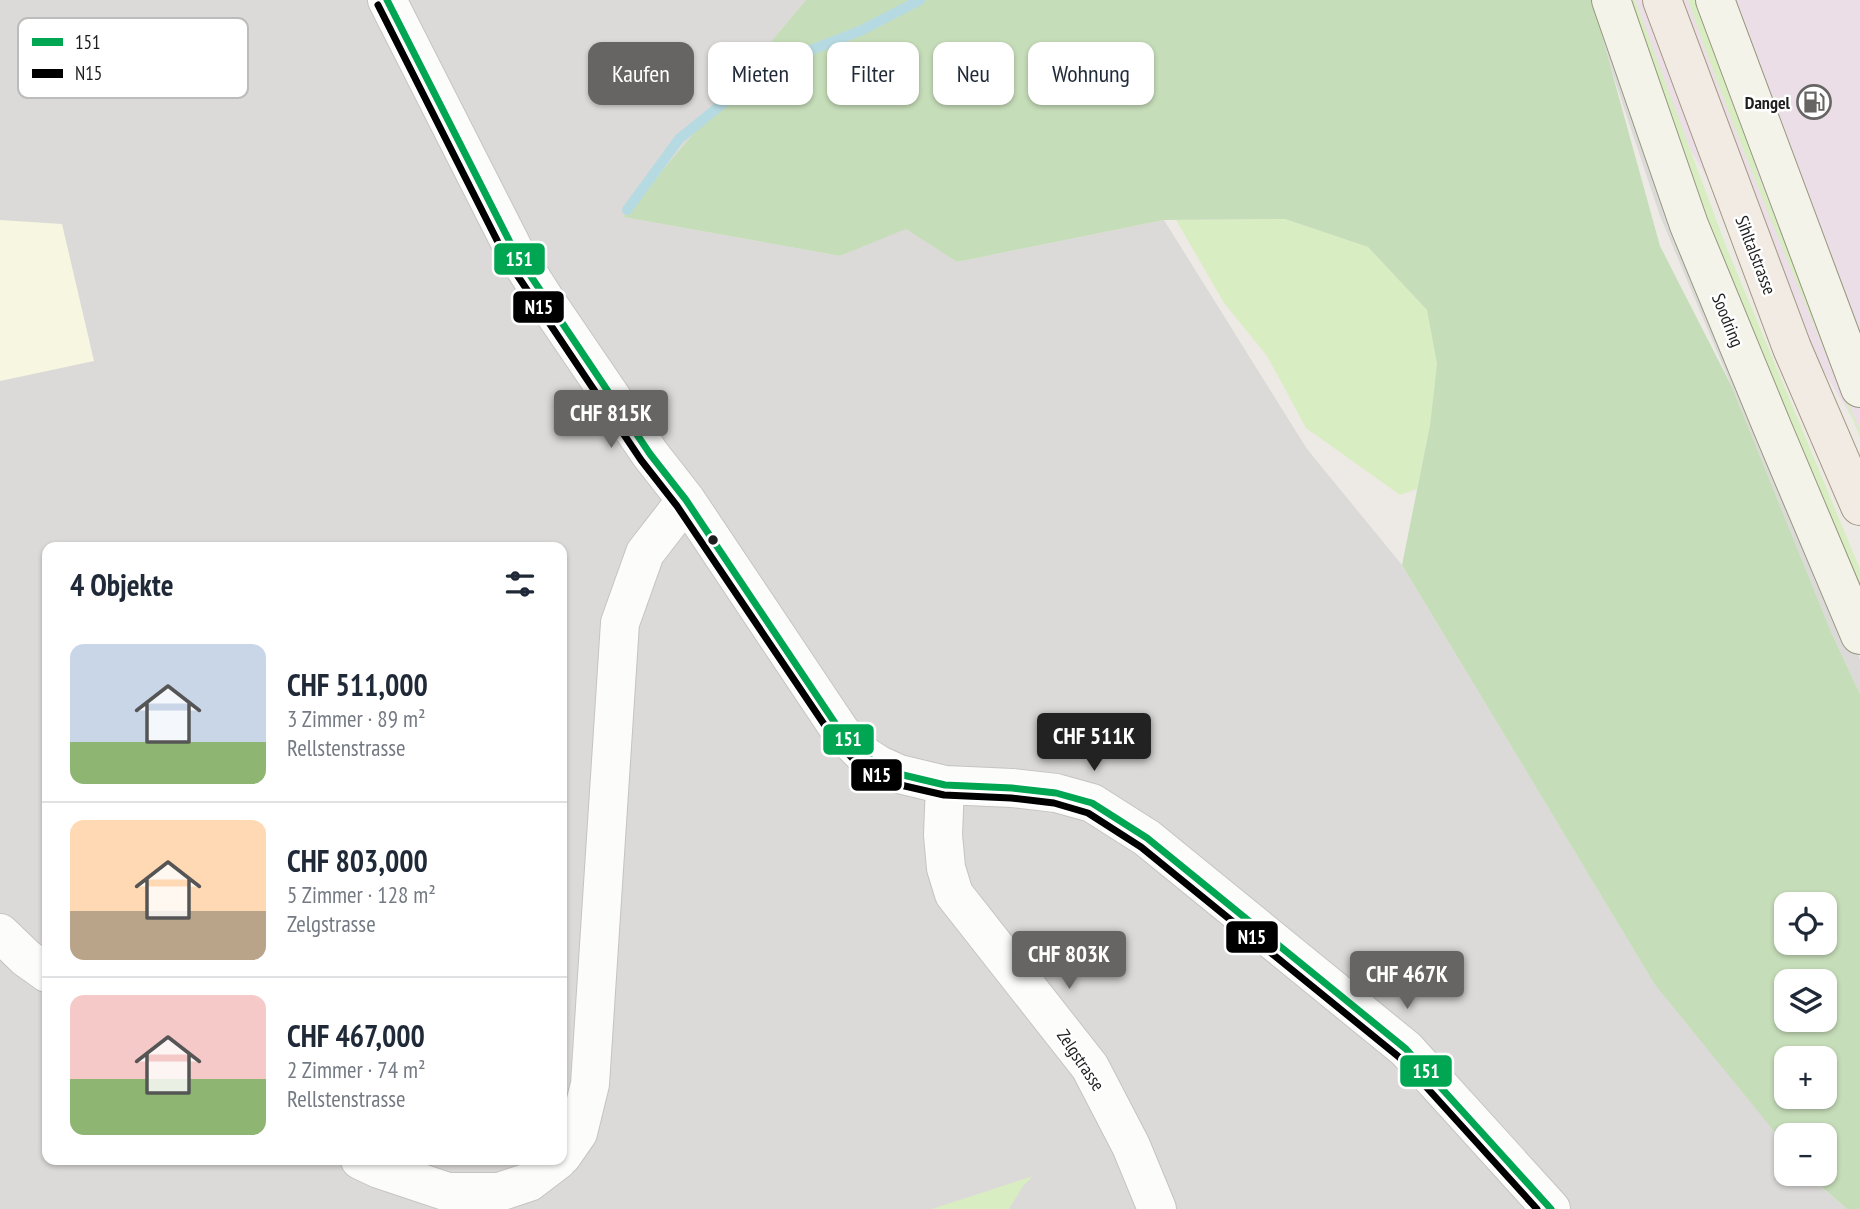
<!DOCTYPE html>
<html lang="de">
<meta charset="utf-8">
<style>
body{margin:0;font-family:"PT Sans Narrow",sans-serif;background:#f2f2f3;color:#1f2937;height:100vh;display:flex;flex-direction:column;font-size:26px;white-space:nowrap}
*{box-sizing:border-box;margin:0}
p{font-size:23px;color:#747a83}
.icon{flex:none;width:38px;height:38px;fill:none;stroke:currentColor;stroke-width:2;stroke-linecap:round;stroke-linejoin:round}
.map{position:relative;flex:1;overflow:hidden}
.sheet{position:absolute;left:42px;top:542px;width:525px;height:623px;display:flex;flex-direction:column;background:#fff;border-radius:14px;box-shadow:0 2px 5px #0004}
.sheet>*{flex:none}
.top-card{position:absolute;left:588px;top:42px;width:665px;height:63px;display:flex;gap:14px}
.controls{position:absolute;left:1774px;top:892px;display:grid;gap:14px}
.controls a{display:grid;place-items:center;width:63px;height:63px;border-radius:14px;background:#fff;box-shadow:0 2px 5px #0004;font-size:35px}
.price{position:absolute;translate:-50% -60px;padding:0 16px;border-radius:7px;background:#666564;color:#fff;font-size:23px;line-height:46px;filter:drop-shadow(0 2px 4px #0008)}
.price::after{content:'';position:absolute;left:50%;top:42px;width:21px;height:16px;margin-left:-10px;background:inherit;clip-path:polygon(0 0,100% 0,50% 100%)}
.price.current{background:#222;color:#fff}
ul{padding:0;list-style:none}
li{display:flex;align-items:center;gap:21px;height:175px;padding:0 28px}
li+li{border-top:2px solid #e0e1e3}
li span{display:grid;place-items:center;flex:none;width:196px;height:140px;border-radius:14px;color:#555}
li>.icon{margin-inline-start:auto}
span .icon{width:84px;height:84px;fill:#fffc;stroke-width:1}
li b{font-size:30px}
h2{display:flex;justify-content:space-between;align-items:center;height:84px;padding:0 28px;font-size:30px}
.chip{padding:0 24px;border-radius:14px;background:#fff;box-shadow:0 2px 5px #0004;font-size:24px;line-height:63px}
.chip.current{background:#666564;color:#fff}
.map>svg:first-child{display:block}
.residential{fill:#dcdad8;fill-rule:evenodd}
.industrial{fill:#ebdee6}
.education{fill:#f7f6e1}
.religious{fill:#dbdad8}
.grass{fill:#d9edc2}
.forest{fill:#c6ddb9;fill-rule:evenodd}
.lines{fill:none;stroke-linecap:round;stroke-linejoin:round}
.stream{stroke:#b6dae2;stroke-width:10}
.street-casing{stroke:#c5c4c2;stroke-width:40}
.secondary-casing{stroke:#96967e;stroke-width:40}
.primary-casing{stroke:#a39882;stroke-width:40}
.street{stroke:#fcfcfb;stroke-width:38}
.secondary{stroke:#f3f3e9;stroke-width:38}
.primary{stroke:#f1ebe3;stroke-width:38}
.bus-1-casing{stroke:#fff;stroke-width:12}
.bus-2-casing{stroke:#fff;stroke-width:12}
.bus-1{stroke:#00a651;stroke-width:7}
.bus-2{stroke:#000;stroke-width:7}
.bus-dot{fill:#1e1e1e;stroke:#fff;stroke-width:2.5}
.labels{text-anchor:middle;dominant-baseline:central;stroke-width:5;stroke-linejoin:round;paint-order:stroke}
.poi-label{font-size:18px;font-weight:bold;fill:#1e1e1e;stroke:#fff;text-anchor:end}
.street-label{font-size:18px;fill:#1e1e1e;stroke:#fff}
.key{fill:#fff;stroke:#bcbcbc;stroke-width:2}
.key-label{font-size:19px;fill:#1e1e1e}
.line-badge{stroke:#fff;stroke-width:2.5}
.badge-label{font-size:19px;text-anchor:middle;font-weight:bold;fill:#fff}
</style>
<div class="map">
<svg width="1860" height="1209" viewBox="0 0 1860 1209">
<rect width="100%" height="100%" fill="#edeae6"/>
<path class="residential" d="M0,0H806L623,217L840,256L906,228L957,262L1164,220L1307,449L1402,565L1655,985L1787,1146V1174H1810L1820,1186L1847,1209H0ZM47,548H562V1160H47Z"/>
<path class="industrial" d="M1600,0H1860V431Z"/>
<path class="education" d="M0,220L62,224L94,361L0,381Z"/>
<path class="religious" d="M1588,0H1601L1797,508L1860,659V694L1832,634L1732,387L1660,216Z
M641,492L593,626L563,634L598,498Z
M665,584L662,637L629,643L641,588Z
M649,750L651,853L613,863L620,756Z
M1119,1159L1143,1209H1070L1061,1186Z
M179,1160H236L312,1203L308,1209H194L191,1207Z"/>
<path class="grass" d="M1623,0H1635L1726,246L1860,569V601L1738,314Z
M1688,0H1697L1758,163L1755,167L1860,432V437C1801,292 1739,148 1688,0Z
M1285,219L1368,247L1427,310L1437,365L1430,425L1417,489L1400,495L1306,428L1267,356L1224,303L1176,220Z
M1033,1176L1023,1186L1009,1209H932Z"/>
<path class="forest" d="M806,0H1592L1660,246L1732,387L1832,634L1860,694V1209H1847L1816,1182L1809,1174H1825V1136H1787V1147L1655,985L1402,565L1430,425L1437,364L1427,310L1368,247L1285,219L1164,220L957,262L906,229L840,256L623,217ZM1787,905H1825V943H1787ZM1787,982H1825V1020H1787ZM1787,1059H1825V1097H1787Z"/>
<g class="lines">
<path class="stream" d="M627,210L679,139L722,104L798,55L860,31L920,0"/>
<g class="street-casing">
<path id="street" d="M387,0L516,254L546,301L650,454L686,500L841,732L865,756L879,765L899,774L945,785L1012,788L1056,793L1092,803L1147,838L1406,1049L1551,1209
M945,785L943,835L946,868L954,894L1090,1067L1131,1146L1157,1209
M0,933L26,958L47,973
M562,1156L578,1133L590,1084L620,623L645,553L686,500
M360,1160L379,1169L448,1192H499L529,1182L558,1160"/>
</g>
<g class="secondary-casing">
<path id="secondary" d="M1611,0L1689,225L1773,429L1860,635
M1715,0L1860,388"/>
</g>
<g class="primary-casing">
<path id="primary" d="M1662,0L1792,348L1860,506"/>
</g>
<use href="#street" class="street"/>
<use href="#secondary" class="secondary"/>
<use href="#primary" class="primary"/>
<g class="bus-1-casing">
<path id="bus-1" d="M387,0L516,254L650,454L686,500L841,732L865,756L879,765L899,774L945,785L1012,788L1056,793L1092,803L1147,838L1406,1049L1551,1209"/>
</g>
<g class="bus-2-casing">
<path id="bus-2" d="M378,5L507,260L641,460L677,506L834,739L859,765L874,774L896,784L944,795L1011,798L1054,803L1088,813L1141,847L1399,1057L1537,1209"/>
</g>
<use href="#bus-1" class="bus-1"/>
<use href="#bus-2" class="bus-2"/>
</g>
<defs>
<g id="fuel-ring" transform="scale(1.75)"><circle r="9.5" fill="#fff" stroke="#666564" stroke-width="1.5"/><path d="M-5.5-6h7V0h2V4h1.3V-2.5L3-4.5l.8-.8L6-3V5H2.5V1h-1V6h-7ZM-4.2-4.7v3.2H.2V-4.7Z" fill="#666564"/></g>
</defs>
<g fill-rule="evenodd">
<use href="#fuel-ring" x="1814" y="102"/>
</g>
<circle class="bus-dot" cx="713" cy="540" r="6"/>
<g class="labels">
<g class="poi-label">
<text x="1790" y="102">Dangel</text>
</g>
<g class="street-label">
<text transform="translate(1756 255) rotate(69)">Sihltalstrasse</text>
<text transform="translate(1728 320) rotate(68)">Soodring</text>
<text transform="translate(1081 1060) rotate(56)">Zelgstrasse</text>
</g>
</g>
<rect x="18" y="18" width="230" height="80" rx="10" class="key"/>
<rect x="32" y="38" width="31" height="8" fill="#00a651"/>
<rect x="32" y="69" width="31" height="9" fill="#000"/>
<g class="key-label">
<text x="75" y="49">151</text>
<text x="75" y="80">N15</text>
</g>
<g class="line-badge">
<rect x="493" y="242" width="53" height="34" rx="7" fill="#00a651"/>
<rect x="512" y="290" width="53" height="34" rx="7" fill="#000"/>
<rect x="822" y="723" width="53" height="33" rx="7" fill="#00a651"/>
<rect x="850" y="758" width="53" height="34" rx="7" fill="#000"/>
<rect x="1225" y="920" width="54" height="34" rx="7" fill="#000"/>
<rect x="1399" y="1054" width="54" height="34" rx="7" fill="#00a651"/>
</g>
<g class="badge-label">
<text x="519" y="266">151</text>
<text x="539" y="314">N15</text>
<text x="848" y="746">151</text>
<text x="877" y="782">N15</text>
<text x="1252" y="944">N15</text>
<text x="1426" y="1078">151</text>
</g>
</svg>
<div class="controls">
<a><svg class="icon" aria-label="locate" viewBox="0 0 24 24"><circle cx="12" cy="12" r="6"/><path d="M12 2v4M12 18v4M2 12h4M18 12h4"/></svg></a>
<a><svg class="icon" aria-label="layers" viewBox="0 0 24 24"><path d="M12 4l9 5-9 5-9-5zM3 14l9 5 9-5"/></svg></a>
<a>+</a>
<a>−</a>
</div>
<b class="price" style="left:611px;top:450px">CHF 815K</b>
<b class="price current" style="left:1094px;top:773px">CHF 511K</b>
<b class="price" style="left:1069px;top:991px">CHF 803K</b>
<b class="price" style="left:1407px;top:1011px">CHF 467K</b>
<div class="top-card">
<a class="chip current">Kaufen</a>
<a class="chip">Mieten</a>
<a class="chip">Filter</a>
<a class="chip">Neu</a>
<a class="chip">Wohnung</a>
</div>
<section class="sheet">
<h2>4 Objekte<svg class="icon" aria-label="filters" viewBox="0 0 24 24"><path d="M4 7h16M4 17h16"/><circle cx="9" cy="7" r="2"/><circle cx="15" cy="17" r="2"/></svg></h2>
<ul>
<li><span style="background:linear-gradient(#c9d6e8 70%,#8fb573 0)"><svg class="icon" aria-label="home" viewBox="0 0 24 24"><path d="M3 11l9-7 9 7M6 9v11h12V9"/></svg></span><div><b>CHF 511,000</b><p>3 Zimmer · 89 m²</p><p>Rellstenstrasse</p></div></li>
<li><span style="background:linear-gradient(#ffd9b3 65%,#b9a48a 0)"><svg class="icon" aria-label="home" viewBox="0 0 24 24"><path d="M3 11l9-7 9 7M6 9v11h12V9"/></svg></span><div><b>CHF 803,000</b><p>5 Zimmer · 128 m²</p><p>Zelgstrasse</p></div></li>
<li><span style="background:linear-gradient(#f6c9c9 60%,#8fb573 0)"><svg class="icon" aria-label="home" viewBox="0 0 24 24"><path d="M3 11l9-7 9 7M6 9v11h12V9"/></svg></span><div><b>CHF 467,000</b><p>2 Zimmer · 74 m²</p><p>Rellstenstrasse</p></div></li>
</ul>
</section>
</div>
